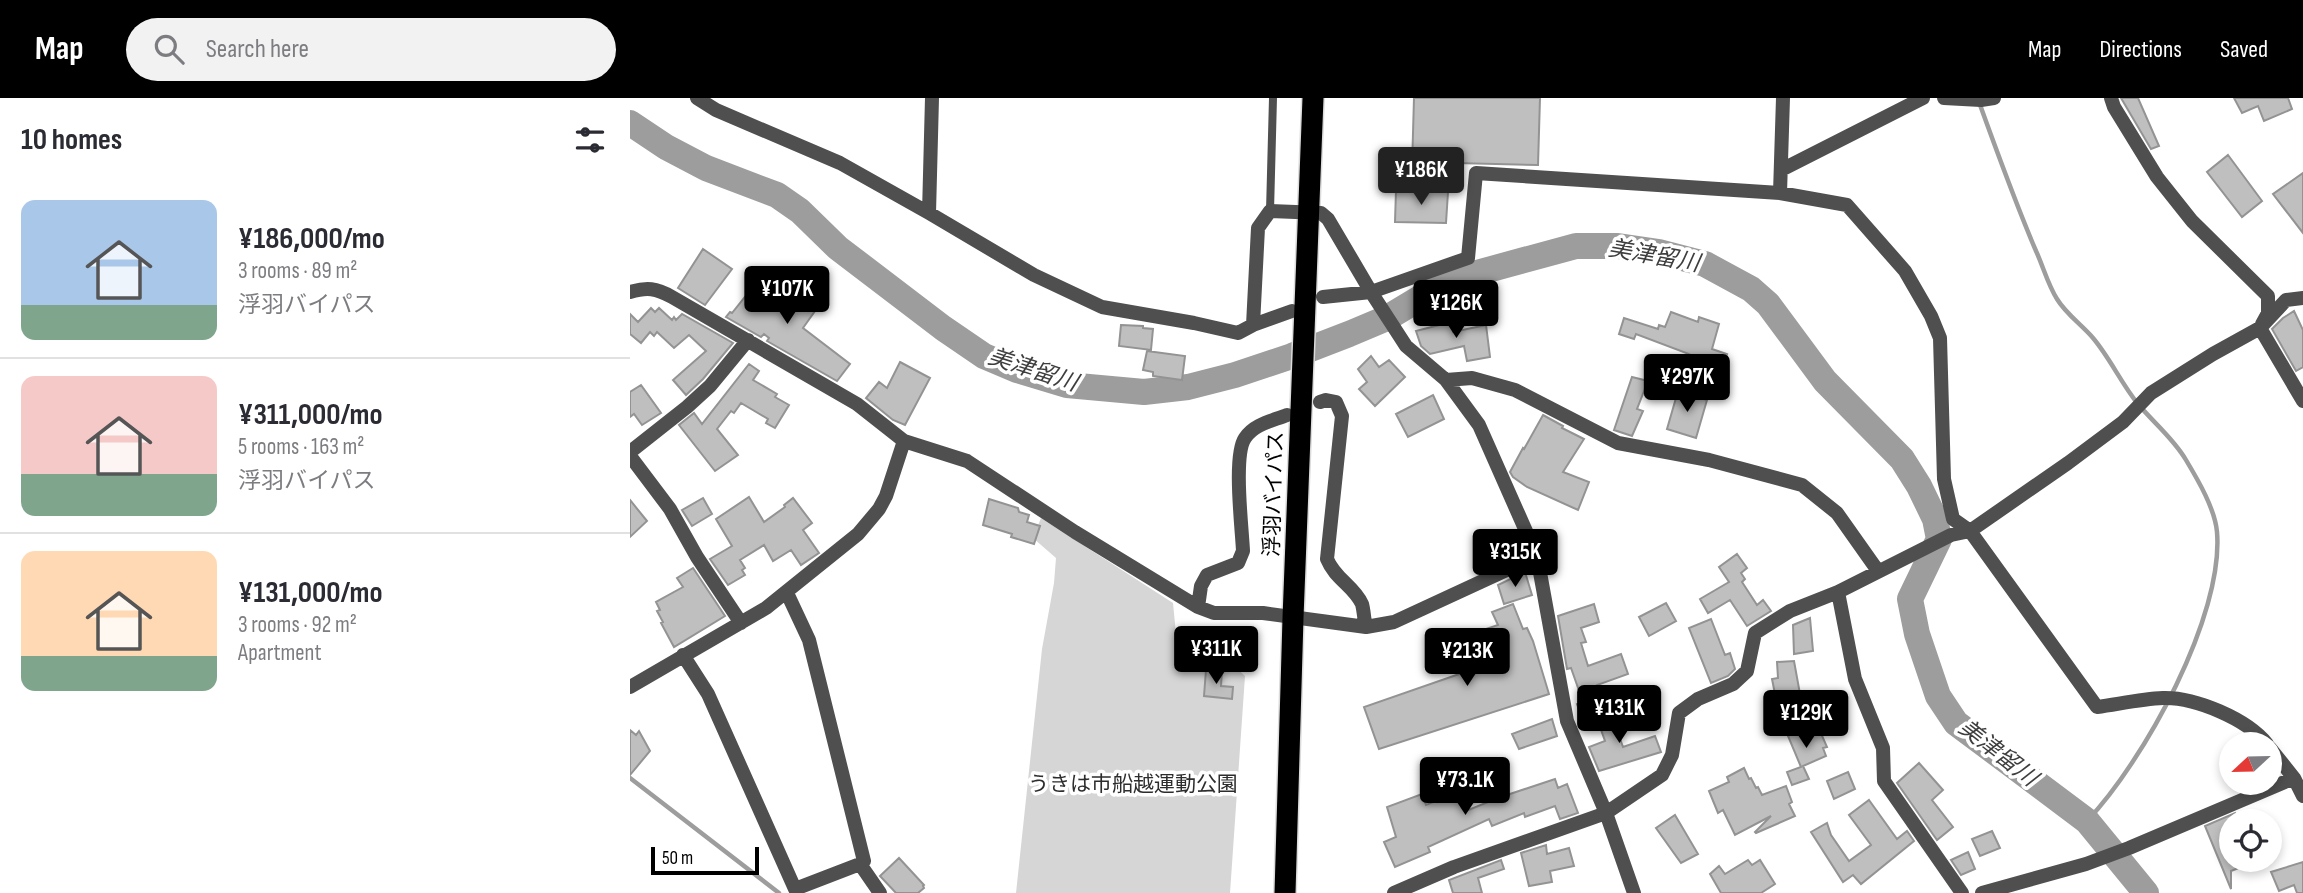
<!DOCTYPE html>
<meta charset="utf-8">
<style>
body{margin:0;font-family:"Sofia Sans Condensed","Noto Sans JP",sans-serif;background:#f2f2f3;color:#2b2b33;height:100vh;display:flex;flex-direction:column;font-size:26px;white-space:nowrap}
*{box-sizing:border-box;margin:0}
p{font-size:23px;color:#7c7c81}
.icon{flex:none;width:38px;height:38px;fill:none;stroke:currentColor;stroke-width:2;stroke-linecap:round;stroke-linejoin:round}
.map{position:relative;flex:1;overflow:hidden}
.side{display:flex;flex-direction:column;background:#fff;width:630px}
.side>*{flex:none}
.needle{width:46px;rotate:248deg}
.tools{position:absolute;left:1589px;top:634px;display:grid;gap:14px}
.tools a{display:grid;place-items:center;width:63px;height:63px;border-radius:50%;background:#fff;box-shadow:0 4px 10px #0003;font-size:35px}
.scale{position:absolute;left:21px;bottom:18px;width:108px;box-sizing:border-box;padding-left:7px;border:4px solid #000;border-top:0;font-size:19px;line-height:24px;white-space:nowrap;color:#000;-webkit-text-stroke:5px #fff;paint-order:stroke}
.price{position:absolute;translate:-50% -60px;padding:0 16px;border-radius:7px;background:#000;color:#fff;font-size:23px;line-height:46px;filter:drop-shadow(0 2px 4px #0008)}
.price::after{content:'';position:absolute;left:50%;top:42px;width:21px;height:16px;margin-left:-10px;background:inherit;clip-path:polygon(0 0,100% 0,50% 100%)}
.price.current{background:#222;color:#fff}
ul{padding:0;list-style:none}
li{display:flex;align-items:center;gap:21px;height:175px;padding:0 21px}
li+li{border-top:2px solid #e1e1e2}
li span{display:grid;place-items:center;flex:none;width:196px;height:140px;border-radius:14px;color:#555}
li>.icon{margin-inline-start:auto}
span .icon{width:84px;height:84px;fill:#fffc;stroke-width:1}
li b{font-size:30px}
h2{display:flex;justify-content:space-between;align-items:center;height:84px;padding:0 21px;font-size:30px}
header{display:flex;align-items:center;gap:42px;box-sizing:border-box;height:98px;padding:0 35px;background:#000;color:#fff}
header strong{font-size:33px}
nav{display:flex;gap:38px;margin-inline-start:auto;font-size:24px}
.search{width:490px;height:63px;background:#f2f2f3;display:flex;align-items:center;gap:18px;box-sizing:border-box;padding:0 24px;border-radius:38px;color:#7c7c81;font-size:26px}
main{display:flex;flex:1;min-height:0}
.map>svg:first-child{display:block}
.green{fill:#d6d6d6}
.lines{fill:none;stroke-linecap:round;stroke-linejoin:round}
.stream{stroke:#9d9d9d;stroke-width:4.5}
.river{stroke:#9d9d9d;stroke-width:26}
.building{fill:#bfbfbf;stroke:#939393;stroke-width:2}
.highway-casing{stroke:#dbdbdb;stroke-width:24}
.lane{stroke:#4f4f4f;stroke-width:8}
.street{stroke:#4f4f4f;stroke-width:14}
.highway{stroke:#000;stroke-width:21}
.labels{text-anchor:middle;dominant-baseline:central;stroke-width:7;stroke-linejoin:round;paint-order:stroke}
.street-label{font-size:21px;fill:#000;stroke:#fff}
.park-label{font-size:21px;fill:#2d2d2d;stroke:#fff}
.water-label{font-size:23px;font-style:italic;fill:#3e3e3e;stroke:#fff}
</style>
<header>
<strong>Map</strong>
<div class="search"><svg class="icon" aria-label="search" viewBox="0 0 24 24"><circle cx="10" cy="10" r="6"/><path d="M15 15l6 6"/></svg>Search here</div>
<nav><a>Map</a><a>Directions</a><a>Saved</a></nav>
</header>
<main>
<section class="side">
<h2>10 homes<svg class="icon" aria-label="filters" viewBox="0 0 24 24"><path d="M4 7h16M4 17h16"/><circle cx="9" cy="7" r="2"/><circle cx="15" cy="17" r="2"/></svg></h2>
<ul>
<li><span style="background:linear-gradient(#a9c7e8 75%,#7fa58c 0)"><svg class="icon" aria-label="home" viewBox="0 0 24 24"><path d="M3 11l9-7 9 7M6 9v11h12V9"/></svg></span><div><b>¥186,000/mo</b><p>3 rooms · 89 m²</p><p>浮羽バイパス</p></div></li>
<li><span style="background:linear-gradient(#f6c9c9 70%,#7fa58c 0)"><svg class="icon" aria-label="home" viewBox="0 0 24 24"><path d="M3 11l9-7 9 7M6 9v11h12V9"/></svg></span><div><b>¥311,000/mo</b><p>5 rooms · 163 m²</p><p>浮羽バイパス</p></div></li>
<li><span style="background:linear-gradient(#ffd9b3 75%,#7fa58c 0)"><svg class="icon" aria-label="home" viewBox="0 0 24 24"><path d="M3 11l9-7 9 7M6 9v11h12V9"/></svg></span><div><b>¥131,000/mo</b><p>3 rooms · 92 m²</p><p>Apartment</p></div></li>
</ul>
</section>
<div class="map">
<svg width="1673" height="795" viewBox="0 0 1673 795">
<rect width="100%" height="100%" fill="#fff"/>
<path class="green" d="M411,420L543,505L546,536L562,551L592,556L615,578L600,795H386L412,551L424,485L426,460L403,440Z"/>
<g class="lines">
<path class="stream" d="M1349,4C1367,54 1385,104 1406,153C1413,168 1418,187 1427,201C1436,216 1452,227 1463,240C1480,260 1491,285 1508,306C1523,324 1544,341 1556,362C1568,382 1585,411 1587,434C1594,518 1514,663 1457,723
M0,680L149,795"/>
<path class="river" d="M0,25L36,49L76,70L147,97L170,113L208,150L313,230L354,258L387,272L437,287L514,294L558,289L605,277L662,258L719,236L757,220L802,193L843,176L946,148H988L1029,154L1075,166L1121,191L1138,206L1195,283L1272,361L1289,388L1305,421L1309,441L1280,501L1287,536L1308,598L1326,625L1457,723L1516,795"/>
</g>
<path class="building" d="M784,0H910L908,67L826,65V72L782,70Z
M1491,0H1508L1529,48L1521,51Z
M1604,0H1658L1662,11L1634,23L1628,8L1612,15Z
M1598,57L1632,103L1612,119L1577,74Z
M1673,75V135L1643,96Z
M766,92L818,94L816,125L765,124Z
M73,151L102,171L75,207L48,190Z
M134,175L146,185L143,188L165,206L174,194L190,206L173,230L220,266L207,283L137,243L139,240L134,236L131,239L96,219L100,214L102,215Z
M21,210L25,214L29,210L42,222L44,219L46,222L52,216L103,245L73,281L56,297L43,282L76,253L59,237L44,250L27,234L24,238L20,234L11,245L0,236V216L8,224Z
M1664,213L1673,232V269L1666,273L1642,231L1653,220Z
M1041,214L1068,224L1069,219L1089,226L1082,251L1097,256L1092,268L1058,258L1059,256L1006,236L1004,241L989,236L994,220L1028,231L1029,227L1035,229Z
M821,224L823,234L856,227L860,259L837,263L834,248L800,256L791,248L786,233Z
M491,227L513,228V230L523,231L521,252L489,248Z
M517,253L555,258L552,282L523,278V274L513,272Z
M741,258L749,269L759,262L775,279L745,308L729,291L737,284L728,271Z
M270,264L300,280L275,327L263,322L236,300L249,284L257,290Z
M119,266L129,273L123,282L147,296L145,299L159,307L145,330L136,325L138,321L111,305L104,315L101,313L87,331L108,357L85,373L49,327L64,315L72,326Z
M1002,279L1018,283L1007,311L1013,313L1002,338L984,332Z
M11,287L31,315L12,327L4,316L0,319V294Z
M1048,293L1077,302L1066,340L1037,331Z
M803,297L814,321L778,339L766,316Z
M913,317L933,328L932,330L954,341L933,374L959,384L948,412L897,389L883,379L880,374L893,350L894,351Z
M119,399L134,424L155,409L154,407L163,400L182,425L173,432L189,455L171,467L161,452L143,463L134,447L110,462L115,470L112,472L115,477L98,487L80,461L102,448L86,421Z
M73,400L82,416L62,428L52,412Z
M359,401L388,410L389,414L399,417L397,424L410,428L404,446L381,439L382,436L353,427Z
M0,402L17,423L0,439Z
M1107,456L1117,470L1111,475L1115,481L1112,484L1127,507L1133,502L1141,513L1117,528L1100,502L1078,515L1070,501L1099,484L1089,469Z
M63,470L95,518L44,549L31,525L33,524L27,513L30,512L26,504L53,489L47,480Z
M895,474L902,497L874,506L868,487Z
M1036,505L1046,523L1019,538L1009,519Z
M883,506L893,531L897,530L903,543L919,596L749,651L734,609L858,566L852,547L855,544L850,533L868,527L862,514Z
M964,506L969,524L951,530L956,544L951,545L958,568L991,556L998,576L967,587L974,609L951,617L947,606L953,604L941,570L937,571L928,518Z
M1180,520L1183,553L1164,556L1163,527Z
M1081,521L1095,557L1100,555L1105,571L1098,578L1081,585L1059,530Z
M1164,563L1170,596L1146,601L1142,581L1148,580L1147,564Z
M576,572L592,573L591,588L603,589L602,601L574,598Z
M979,610L993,649L1025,638L1031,654L969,673L959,649L975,643L965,615Z
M922,621L927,638L889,651L882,636Z
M1186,624L1197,649L1193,650L1196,658L1173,668L1179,681L1162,687L1157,674L1171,669L1158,638Z
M0,632L6,637L9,633L20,653L0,677Z
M1289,665L1313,692L1302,702L1323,729L1307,742L1267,685Z
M1114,670L1119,681L1121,680L1126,690L1128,689L1132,697L1156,688L1162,704L1159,706L1165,718L1126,735L1125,734L1141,718L1105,737L1093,712L1088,715L1079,693L1099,684L1097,679Z
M1218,674L1225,691L1204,701L1197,683Z
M925,681L928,690L937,686L948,715L930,721L925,708L895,719L894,715L862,728L859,721L798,749L800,754L765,769L754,744L766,739L757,709L792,696L796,707L828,694L836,713L868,700Z
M1239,702L1267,741L1277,733L1284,743L1231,786L1223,777L1213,784L1181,734L1197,725L1201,737L1219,763L1241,747L1219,717Z
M1605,715L1607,721L1601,723V761L1629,762L1601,773V791L1575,728Z
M1045,717L1068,756L1051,765L1026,730Z
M1362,733L1370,750L1350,758L1342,741Z
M916,747L917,756L939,750L944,768L920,773L922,784L899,788L891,755Z
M1338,754L1345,771L1331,777L1321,762Z
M269,760L294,787L293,788L294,790L288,795H266L250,778Z
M871,762L874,771L848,780L852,795H823L819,782Z
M1118,762L1122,767L1130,762L1145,786L1131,795H1091L1080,776L1089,768L1095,776Z
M1673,764V795H1667L1664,787L1649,793L1641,774Z"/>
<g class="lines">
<g class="highway-casing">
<path id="highway" d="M655,795L663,520L683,0"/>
</g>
<path class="lane" d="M640,113L643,0"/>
<path class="street" d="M67,0L86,12L210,65L299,115L404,177L472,209L564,225L608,235L623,227
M1314,0L1351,2L1364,0
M1481,0L1484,9L1527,79L1562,123L1638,198V215L1632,226
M1151,72L1293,0
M1150,95L1153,0
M299,115L302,0
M0,194C17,189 26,190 42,199L227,306L274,343L337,363L445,434L568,509L584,515H633L736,529L764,524L907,458
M693,199L741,194L838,160L846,75L1150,95L1217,107L1275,173L1301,218L1310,240L1314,381L1323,421L1340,433L1467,609C1489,606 1511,601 1533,600C1565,599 1617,621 1637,646
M662,213L623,227L628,130L640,113L691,115L698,121L741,194L776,248L816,282L849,327L907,458L937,623L976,715L1004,795
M1630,230L1673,303
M816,282L842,280L885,292L988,345L1079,362L1172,387L1207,415L1248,473
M690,304L696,302L706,304L712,318L697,461C705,481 724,488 732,506C734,513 734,522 736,529
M0,354L57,309L80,288L118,242
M0,358L40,411L67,459L111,525
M1208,494L1225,581L1253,650L1254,683L1332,795
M157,495L179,542L234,763L230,766L250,795
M568,509L571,488L577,477L608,465L613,453C612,430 603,357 615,340C624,326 642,323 657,317
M53,557L78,596L165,791L230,766
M0,589L136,510L228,436L249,411L256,398L274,343
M1640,650L1664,680L1673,698
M764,795L824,769L976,715L1032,677L1042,657L1049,615L1068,601L1103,586L1117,573L1125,535L1160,513L1208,494L1321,437L1340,433L1438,365L1493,324L1521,295L1583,256L1630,230L1656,202L1673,200
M1352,795L1456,766L1499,750L1664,680"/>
<use href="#highway" class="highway"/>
</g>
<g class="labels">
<g class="street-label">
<text transform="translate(644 396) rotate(-88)">浮羽バイパス</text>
</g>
<g class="park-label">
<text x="503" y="686">うきは市船越運動公園</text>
</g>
<g class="water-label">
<text transform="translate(1024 158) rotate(10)">美津留川</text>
<text transform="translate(403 272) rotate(18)">美津留川</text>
<text transform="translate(1368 655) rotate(38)">美津留川</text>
</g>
</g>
</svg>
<div class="tools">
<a><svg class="needle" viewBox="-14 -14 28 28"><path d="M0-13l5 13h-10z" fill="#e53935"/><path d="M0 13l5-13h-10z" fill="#7c7c81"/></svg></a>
<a><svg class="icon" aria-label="locate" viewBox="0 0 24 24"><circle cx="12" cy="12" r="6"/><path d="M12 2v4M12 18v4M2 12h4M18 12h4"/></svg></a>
</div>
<div class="scale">50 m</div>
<b class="price current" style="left:791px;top:109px">¥186K</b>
<b class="price" style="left:157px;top:228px">¥107K</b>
<b class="price" style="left:826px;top:242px">¥126K</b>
<b class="price" style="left:1057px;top:316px">¥297K</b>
<b class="price" style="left:885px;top:491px">¥315K</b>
<b class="price" style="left:586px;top:588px">¥311K</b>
<b class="price" style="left:837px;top:590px">¥213K</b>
<b class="price" style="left:989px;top:647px">¥131K</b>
<b class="price" style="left:1176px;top:652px">¥129K</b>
<b class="price" style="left:835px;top:719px">¥73.1K</b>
</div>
</main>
